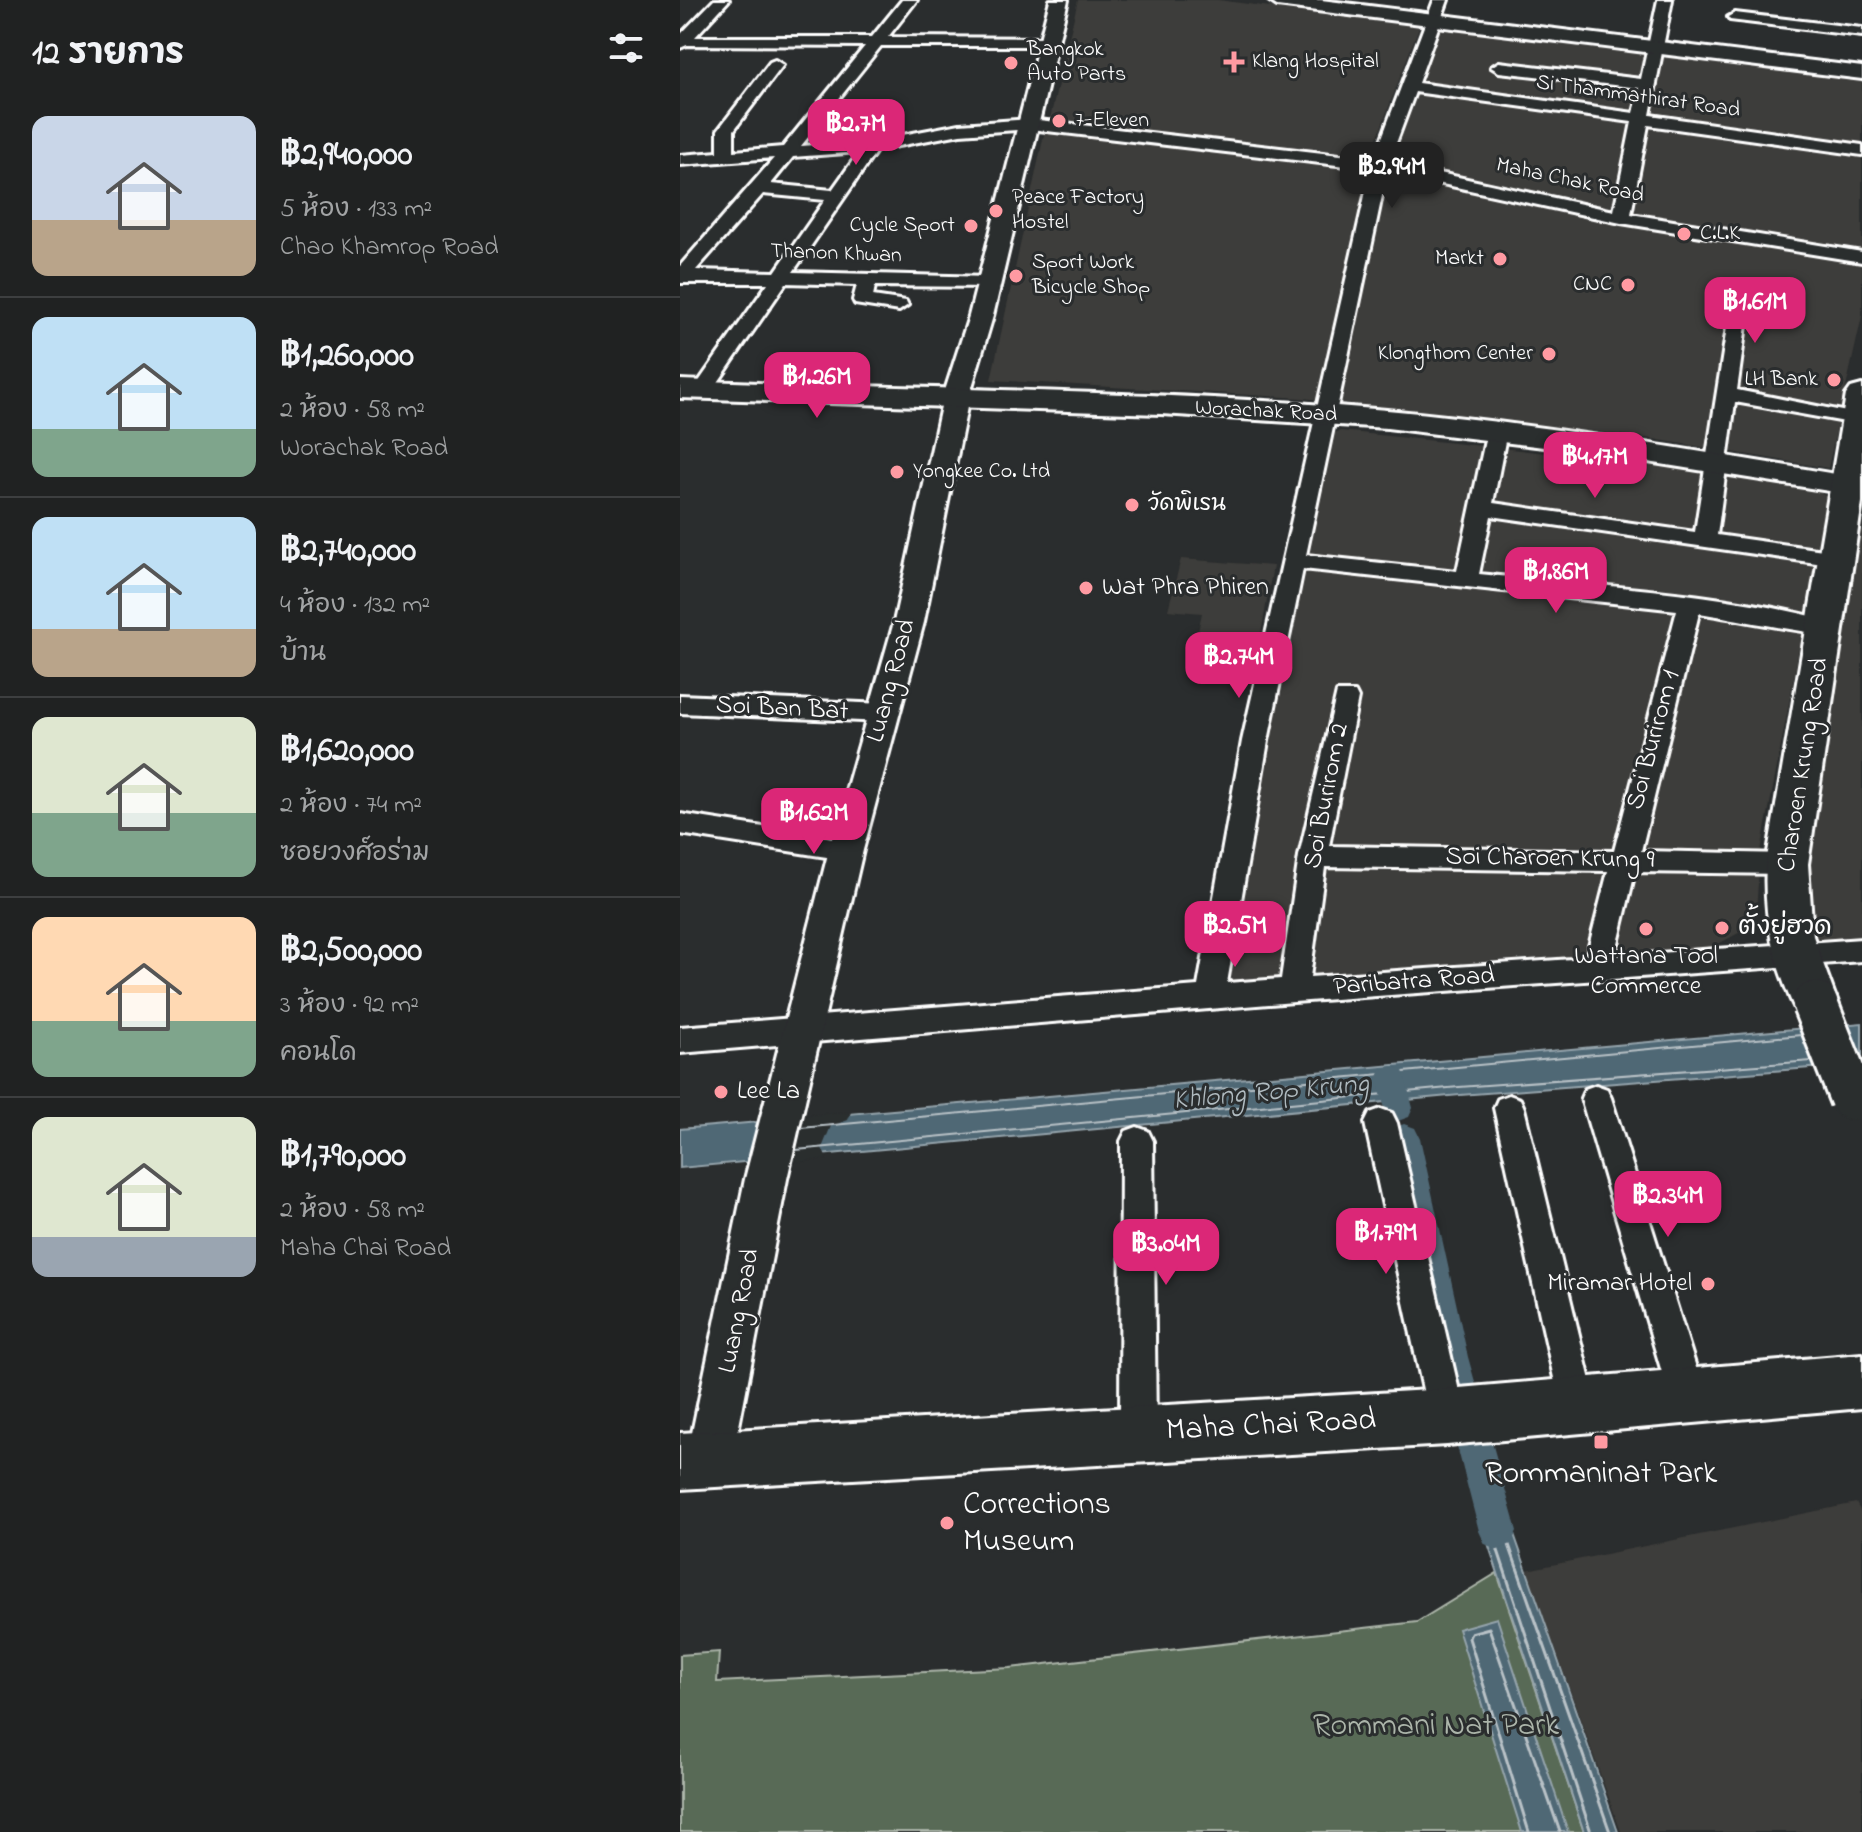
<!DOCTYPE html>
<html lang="th">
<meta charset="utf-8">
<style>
body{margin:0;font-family:"Indie Flower","Playpen Sans Thai",sans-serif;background:#2d2f2f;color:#f1f3f6;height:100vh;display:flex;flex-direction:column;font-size:30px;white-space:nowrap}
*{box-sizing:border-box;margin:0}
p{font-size:26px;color:#a2a4a5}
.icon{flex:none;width:44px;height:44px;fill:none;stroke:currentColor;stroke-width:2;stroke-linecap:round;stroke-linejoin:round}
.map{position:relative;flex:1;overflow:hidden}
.drawer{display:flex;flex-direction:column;background:#202222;width:680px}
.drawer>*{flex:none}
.price{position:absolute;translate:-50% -68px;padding:0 18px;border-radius:16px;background:#db2777;color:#fff;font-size:26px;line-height:52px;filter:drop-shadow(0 2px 4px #0008)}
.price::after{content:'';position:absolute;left:50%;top:48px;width:24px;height:18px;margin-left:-12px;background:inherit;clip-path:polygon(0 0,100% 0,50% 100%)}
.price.active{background:#222;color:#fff}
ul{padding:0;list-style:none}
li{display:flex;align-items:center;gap:24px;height:200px;padding:0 32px}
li+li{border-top:2px solid #3d3f40}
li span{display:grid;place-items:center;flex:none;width:224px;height:160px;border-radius:16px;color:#555}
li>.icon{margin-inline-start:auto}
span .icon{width:96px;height:96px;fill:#fffc;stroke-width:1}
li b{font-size:34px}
h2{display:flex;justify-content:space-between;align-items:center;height:96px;padding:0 32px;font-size:34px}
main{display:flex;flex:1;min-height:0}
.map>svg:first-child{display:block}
.built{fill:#3e3d3a}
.green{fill:#596b56;stroke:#acb5aa;stroke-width:2}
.water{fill:#4f6774;stroke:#95a4ac;stroke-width:2}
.pier{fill:#2a2d2e}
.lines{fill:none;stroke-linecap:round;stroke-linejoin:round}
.shore-far1{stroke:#b9c2c7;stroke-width:2}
.shore{stroke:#b9c2c7;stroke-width:3}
.canal{fill:#4f6774;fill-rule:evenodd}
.minor-casing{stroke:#fff;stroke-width:6}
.tertiary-casing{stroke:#fff;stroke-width:6}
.secondary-casing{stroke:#fff;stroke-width:6}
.primary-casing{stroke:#fff;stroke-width:6}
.minor{fill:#2a2d2e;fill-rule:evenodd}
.tertiary{fill:#2a2d2e;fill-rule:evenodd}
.secondary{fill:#2a2d2e;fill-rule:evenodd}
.primary{fill:#2a2d2e;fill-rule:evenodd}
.primary-bridge-casing{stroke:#fff;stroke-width:50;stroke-linecap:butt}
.primary-bridge{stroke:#2a2d2e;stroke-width:44}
.poi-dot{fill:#ff9aa2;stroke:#2a2d2e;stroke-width:3}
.labels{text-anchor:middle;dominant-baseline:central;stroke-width:6;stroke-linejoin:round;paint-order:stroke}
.far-poi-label{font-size:22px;fill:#fff;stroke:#2a2d2e;text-anchor:start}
.far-street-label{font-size:22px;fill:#fff;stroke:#2a2d2e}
.poi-label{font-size:26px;fill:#fff;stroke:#2a2d2e;text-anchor:start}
.street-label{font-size:26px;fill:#fff;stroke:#2a2d2e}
.water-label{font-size:28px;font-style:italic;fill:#b0bbc0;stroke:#2a2d2e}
.near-street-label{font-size:32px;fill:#fff;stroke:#2a2d2e}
.near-poi-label{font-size:32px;fill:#fff;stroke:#2a2d2e}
.near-park-label{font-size:32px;fill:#acb5aa;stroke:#2a2d2e}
</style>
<main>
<section class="drawer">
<h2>12 รายการ<svg class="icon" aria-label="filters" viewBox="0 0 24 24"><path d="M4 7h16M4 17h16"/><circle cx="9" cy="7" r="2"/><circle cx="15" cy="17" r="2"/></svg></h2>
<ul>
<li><span style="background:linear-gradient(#c9d6e8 65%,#b9a48a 0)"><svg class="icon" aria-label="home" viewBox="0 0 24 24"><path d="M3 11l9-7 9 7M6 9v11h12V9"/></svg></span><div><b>฿2,940,000</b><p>5 ห้อง · 133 m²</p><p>Chao Khamrop Road</p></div></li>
<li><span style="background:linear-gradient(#bfe0f5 70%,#7fa58c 0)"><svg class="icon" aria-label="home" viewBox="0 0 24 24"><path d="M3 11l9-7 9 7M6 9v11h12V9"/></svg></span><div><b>฿1,260,000</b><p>2 ห้อง · 58 m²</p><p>Worachak Road</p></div></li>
<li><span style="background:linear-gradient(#bfe0f5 70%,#b9a48a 0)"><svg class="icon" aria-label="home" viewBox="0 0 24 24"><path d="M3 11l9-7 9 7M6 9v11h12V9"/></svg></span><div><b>฿2,740,000</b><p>4 ห้อง · 132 m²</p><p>บ้าน</p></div></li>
<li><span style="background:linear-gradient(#dfe7d0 60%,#7fa58c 0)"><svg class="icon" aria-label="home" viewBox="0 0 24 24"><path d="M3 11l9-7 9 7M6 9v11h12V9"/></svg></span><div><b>฿1,620,000</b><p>2 ห้อง · 74 m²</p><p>ซอยวงศ์อร่าม</p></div></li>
<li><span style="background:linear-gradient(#ffd9b3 65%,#7fa58c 0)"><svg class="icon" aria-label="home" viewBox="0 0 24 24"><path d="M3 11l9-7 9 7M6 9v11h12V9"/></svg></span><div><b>฿2,500,000</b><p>3 ห้อง · 92 m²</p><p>คอนโด</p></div></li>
<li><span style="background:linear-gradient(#dfe7d0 75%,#9aa5b1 0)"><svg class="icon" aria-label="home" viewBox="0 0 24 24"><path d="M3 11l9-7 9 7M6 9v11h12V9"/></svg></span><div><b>฿1,790,000</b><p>2 ห้อง · 58 m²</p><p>Maha Chai Road</p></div></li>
</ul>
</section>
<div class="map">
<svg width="1182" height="1832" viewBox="0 0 1182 1832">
<rect width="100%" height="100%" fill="#2a2d2e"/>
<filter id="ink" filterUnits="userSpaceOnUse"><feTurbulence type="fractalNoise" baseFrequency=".0125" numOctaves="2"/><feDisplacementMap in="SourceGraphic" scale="16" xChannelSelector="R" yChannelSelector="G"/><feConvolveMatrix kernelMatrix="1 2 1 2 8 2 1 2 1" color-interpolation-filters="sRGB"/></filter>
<g filter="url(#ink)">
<path class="built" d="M398,0H538L739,27L690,157L369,123Z
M748,23L1182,78V316L1148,468L967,438L623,398L311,380L365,130L694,163Z
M661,431L1016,469L1135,489L1148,498L1080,856L1075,924L1029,949L815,961L528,987L648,434Z
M1182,488V951L1112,956Z
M501,559L593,566L577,656L514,650L522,613L488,610Z
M1176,1503L1182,1514V1832H941L847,1570Z"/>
<path class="green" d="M817,1573L904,1832H0V1655L39,1652L37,1682L330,1668L737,1622Z"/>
<path class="water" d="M1182,1023V1064L780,1095L0,1168V1129Z
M820,1494L938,1832H904L792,1495Z
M817,1618L888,1832H842L778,1629Z"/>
<path class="pier" d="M171,1112L168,1120L151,1126L142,1148L147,1159L74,1166L79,1119Z"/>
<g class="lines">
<path class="shore-far1" d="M121,1128L1121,1035
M116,1150L779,1087L1132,1061"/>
<path class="shore" d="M849,1832L789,1638L791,1633L809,1628L880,1832
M911,1832L804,1508L807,1503L815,1505L930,1832"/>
<path class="canal" d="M712,1066L723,1070L733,1108L729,1117L718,1121L707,1117L697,1079L701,1070Z
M724,1124L735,1128L740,1138L788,1357L837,1531L831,1544L818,1550L805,1544L799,1531L754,1357L708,1138L713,1128Z"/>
<g class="minor-casing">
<path id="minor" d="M34,0H49L15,37H192L222,0H237L208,37L369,38L376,42L369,46H201L121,146L191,141L280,124L350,119L694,159L754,0H768L738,83L954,113L960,88L819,72L811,67L819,62L961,79L978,0H992L970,115L1182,145V155L968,125L951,214L1182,252V262L941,223L707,172L626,555L777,571L807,431L817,425L827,431L813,503L1015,532L1053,289L1062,283L1069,285L1071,289L1057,390L1182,415V425L1055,402L1037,535L1157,552L1165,554L1168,559L1165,564L1157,566L811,516L799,574C917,586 1040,591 1154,622L1158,628L1154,634C1142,637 1041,616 1019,613L961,851L1107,854L1117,857L1121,864L1117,871L1107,874L955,872L935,956L1182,939V961L614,1002L0,1053V1027L518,986L562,741L691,169L350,129L280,134L197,150L113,272L309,277L316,279V287L195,286L193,296L226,301L228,305L219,311L175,304L173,300L177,285L106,283L30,394H16L13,390L88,283H0V266L94,158L0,165V155L38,152V130L90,62L95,60L103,65L54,130V151L103,147L185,46L7,45L0,48V35ZM735,92L952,122L934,211L709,162ZM179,152L152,190L91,184L113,157ZM83,194L145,200L95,272L16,270ZM623,569L997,610L934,851L649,846L678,698L675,692H657L619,856L601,979L547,983L588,741ZM645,867L928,871L906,958L630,977Z
M1055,13L1182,28V36L1050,20L1048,17Z
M0,695L204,704L213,707L216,713L213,719L204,722L0,713Z
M0,814L166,840L176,843L180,850L176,857L166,860L0,834Z
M916,1085L927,1089L931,1098L1025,1396L1019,1408L1007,1413L995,1408L989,1396L901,1098L905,1089Z
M829,1095L840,1099L844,1108L916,1405L910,1417L898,1423L886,1417L880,1405L814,1108L818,1099Z
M701,1109L712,1113L717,1123L785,1417L780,1430L767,1435L754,1430L749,1417L685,1123L690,1113Z
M457,1127L468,1131L473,1141L476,1433L471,1446L458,1451L445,1446L440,1433L441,1141L446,1131Z"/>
</g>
<g class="tertiary-casing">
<path id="tertiary" d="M370,0H388L313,316L289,397L244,622L183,850L107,1179L53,1457L46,1473L30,1480L14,1473L7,1457L65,1179L149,850L214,622L263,397L289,316Z
M588,0H641L1182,67V79L597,6Z"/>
</g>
<g class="secondary-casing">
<path id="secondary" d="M0,380C235,390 472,389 707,410C862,424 1015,451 1168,476L1179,478L1182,487L1168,494L905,452L707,428L481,414L0,398Z"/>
</g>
<g class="primary-casing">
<path id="primary" d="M1182,385V502L1128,864L1133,936L1158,1004L1151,1017L1135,1023L1119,1017C1094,968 1083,919 1086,864L1166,395L1171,388Z
M1182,1354V1408L767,1445L0,1489V1433L767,1389Z"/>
</g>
<use href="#minor" class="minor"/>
<use href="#tertiary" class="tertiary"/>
<use href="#secondary" class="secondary"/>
<use href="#primary" class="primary"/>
<g class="primary-bridge-casing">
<path id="primary-bridge" d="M1135,1004L1172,1098"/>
</g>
<use href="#primary-bridge" class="primary-bridge"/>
</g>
</g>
<g class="poi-dot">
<path d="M550 50h8v8h8v8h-8v8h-8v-8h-8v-8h8z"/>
<circle cx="331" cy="63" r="8"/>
<circle cx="379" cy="121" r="8"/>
<circle cx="316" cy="211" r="8"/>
<circle cx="291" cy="226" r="8"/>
<circle cx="1004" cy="234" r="8"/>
<circle cx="820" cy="259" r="8"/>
<circle cx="336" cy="276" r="8"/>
<circle cx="948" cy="285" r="8"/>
<circle cx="869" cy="354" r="8"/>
<circle cx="1154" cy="380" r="8"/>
<circle cx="217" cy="472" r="8"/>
<circle cx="452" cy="505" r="8"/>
<circle cx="406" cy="588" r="8"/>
<circle cx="1042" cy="928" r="8"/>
<circle cx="966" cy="929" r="8"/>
<circle cx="41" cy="1092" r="8"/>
<circle cx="1028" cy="1284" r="8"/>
<rect x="913" y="1434" width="16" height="16" rx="4"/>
<circle cx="267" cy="1523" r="8"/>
</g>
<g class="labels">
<g class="far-poi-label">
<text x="347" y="50">Bangkok<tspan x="347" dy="25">Auto Parts</tspan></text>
<text x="572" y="62">Klang Hospital</text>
<text x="395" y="121">7-Eleven</text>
<text x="332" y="198">Peace Factory<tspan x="332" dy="25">Hostel</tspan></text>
<text x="275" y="226" text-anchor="end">Cycle Sport</text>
<text x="1020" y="234">C.L.K</text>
<text x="804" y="259" text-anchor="end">Markt</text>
<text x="352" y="263">Sport Work<tspan x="352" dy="25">Bicycle Shop</tspan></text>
<text x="932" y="285" text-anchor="end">CNC</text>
<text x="853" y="354" text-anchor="end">Klongthom Center</text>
<text x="1138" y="380" text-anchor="end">LH Bank</text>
<text x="233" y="472">Yongkee Co. Ltd</text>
<text x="468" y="505">วัดพิเรน</text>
</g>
<g class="far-street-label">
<text transform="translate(958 97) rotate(8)">Si Thammathirat Road</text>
<text transform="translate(890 181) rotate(12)">Maha Chak Road</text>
<text transform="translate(156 254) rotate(2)">Thanon Khwan</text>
<text transform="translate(586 412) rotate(3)">Worachak Road</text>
</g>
<g class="poi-label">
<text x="422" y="588">Wat Phra Phiren</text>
<text x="1058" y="928">ตั้งยู่ฮวด</text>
<text x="966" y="957" text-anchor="middle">Wattana Tool<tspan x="966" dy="30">Commerce</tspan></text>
<text x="57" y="1092">Lee La</text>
<text x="1012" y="1284" text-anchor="end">Miramar Hotel</text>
</g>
<g class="street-label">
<text transform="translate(212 681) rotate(-75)">Luang Road</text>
<text transform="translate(102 709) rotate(3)">Soi Ban Bat</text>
<text transform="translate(974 740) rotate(-75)">Soi Burirom 1</text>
<text transform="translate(1124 765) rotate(-81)">Charoen Krung Road</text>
<text transform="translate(647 796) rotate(-79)">Soi Burirom 2</text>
<text transform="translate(870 859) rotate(1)">Soi Charoen Krung 9</text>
<text transform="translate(734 982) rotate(-4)">Paribatra Road</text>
<text transform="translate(60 1311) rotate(-79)">Luang Road</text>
</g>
<g class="water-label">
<text transform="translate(591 1093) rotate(-5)">Khlong Rop Krung</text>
</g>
<g class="near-street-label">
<text transform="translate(591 1426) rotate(-3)">Maha Chai Road</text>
</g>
<g class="near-poi-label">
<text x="921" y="1474">Rommaninat Park</text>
<text x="283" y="1505" text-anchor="start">Corrections<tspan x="283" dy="37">Museum</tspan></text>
</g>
<g class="near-park-label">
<text x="756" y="1726">Rommani Nat Park</text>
</g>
</g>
</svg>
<b class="price" style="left:176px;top:167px">฿2.7M</b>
<b class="price active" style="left:712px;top:210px">฿2.94M</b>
<b class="price" style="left:1075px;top:345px">฿1.61M</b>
<b class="price" style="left:137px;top:420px">฿1.26M</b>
<b class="price" style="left:915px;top:500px">฿4.17M</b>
<b class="price" style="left:876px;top:615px">฿1.86M</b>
<b class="price" style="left:559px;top:700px">฿2.74M</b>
<b class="price" style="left:134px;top:856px">฿1.62M</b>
<b class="price" style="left:555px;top:969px">฿2.5M</b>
<b class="price" style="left:988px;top:1239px">฿2.34M</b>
<b class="price" style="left:706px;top:1276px">฿1.79M</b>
<b class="price" style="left:486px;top:1287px">฿3.04M</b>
</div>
</main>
